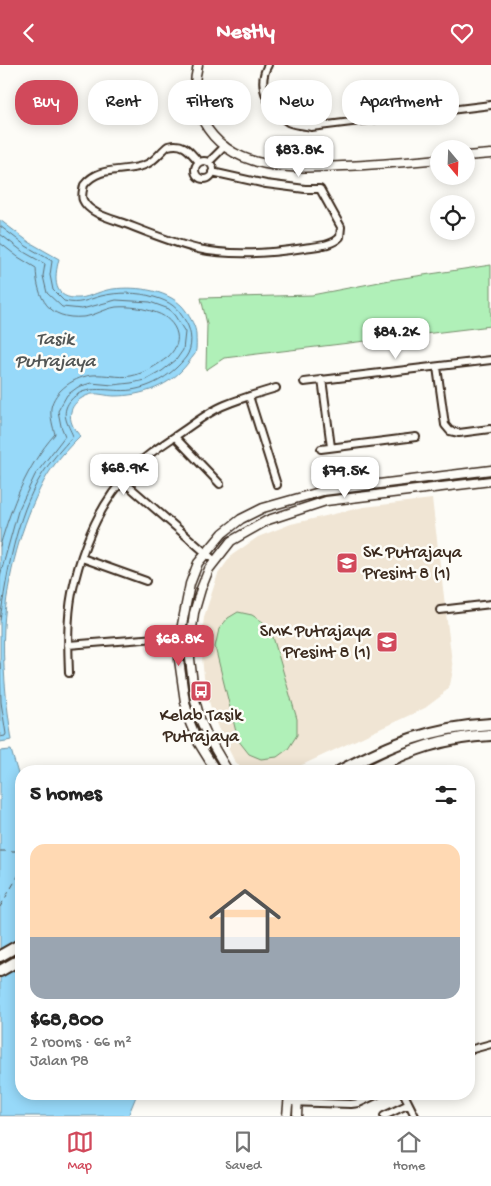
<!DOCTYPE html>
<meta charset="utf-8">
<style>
body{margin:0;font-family:"Gochi Hand",sans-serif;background:#f6f6f6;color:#222;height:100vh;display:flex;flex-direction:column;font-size:19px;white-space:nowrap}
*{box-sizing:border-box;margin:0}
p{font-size:16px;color:#767676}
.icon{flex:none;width:28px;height:28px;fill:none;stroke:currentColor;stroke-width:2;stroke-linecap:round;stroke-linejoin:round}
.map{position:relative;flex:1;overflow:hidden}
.details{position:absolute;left:15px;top:700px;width:460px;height:335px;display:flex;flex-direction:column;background:#fff;border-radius:20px;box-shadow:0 2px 12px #0003}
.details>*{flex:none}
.hud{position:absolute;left:15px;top:15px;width:461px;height:45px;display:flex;gap:10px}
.needle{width:32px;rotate:161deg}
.fabs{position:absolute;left:430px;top:75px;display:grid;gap:10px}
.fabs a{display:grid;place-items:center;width:45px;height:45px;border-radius:50%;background:#fff;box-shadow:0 2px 12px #0003;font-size:25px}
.price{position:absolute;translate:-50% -42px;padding:0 11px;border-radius:10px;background:#fff;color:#222;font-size:16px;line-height:32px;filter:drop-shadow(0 1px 2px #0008)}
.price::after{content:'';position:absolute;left:50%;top:30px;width:15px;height:11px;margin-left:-8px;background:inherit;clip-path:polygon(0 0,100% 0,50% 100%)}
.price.selected{background:#d1495b;color:#fff}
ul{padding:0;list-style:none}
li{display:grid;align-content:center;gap:10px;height:265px;padding:0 15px}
li span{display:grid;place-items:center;height:155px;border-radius:15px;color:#555}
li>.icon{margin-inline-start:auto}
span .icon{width:90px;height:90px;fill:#fffc;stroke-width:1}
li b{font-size:21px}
h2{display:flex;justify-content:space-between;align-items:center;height:60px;padding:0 15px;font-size:21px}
.pill{padding:0 18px;border-radius:20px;background:#fff;box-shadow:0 2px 12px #0003;font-size:18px;line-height:45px}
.pill.selected{background:#d1495b;color:#fff}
header{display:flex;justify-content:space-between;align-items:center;height:65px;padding:0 15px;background:#d1495b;color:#fff;font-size:22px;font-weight:700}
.dock{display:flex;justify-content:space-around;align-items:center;height:70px;border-top:1px solid #e0e0e0;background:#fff;font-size:14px;color:#767676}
.dock a{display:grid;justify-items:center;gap:2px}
.dock .selected{color:#d1495b}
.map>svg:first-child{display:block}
.built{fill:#f0e5d4}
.green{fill:#b0f0b8;stroke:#768d6b}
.water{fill:#97d9f9;stroke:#7293a1}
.pier{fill:#fdfcf7}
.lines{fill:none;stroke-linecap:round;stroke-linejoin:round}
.shore{stroke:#607076;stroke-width:1}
.ferry{stroke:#525655;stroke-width:1;stroke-dasharray:6 5;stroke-linecap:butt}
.minor-casing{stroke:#3b2a1e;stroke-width:10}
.tertiary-casing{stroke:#3b2a1e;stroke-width:11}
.primary-casing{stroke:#3b2a1e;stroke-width:14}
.minor{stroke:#fdfcf7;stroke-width:6}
.tertiary{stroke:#fdfcf7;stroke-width:8}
.primary{stroke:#fdfcf7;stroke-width:10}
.labels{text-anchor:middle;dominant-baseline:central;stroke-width:5;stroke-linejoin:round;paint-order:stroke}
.poi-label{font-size:18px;fill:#3b2a1e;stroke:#fdfcf7;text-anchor:start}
.water-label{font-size:19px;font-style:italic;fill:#525655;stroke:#fdfcf7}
</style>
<header><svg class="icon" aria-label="back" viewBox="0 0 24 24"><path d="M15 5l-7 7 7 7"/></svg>Nestly<svg class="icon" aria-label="heart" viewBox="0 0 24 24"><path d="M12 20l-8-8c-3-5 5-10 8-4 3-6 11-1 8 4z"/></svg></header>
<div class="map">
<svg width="491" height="1051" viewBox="0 0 491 1051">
<rect width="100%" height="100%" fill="#fdfcf7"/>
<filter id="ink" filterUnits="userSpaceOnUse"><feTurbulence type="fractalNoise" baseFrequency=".02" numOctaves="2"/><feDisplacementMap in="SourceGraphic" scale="10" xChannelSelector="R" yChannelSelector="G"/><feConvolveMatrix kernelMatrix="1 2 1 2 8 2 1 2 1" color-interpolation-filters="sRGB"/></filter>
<g filter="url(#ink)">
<path class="built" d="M432,434L453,605L450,620L441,631L425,643L289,706H244L234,695L223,673L210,640L204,612L201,582L204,552L218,509L232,490L258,472L291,459L364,442Z"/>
<path class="green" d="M491,200V261L224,293L206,305L207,259L201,233L312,230L390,215Z
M238,547L252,550L263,557L273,572L297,654V670L288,684L277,692L261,694L249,689L238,675L215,582L219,564L228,553Z"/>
<path class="water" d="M0,155L29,177L59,194C54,213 52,235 80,233C90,232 102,225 113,224C136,221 172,225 186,246C190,253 196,261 196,270C196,275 197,284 195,289C193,292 190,295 188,298C171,321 142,331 114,331C107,331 99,328 92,329C78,332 66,344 72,359C73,363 77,367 80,371C67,384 53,399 44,416C21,459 7,512 4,561C2,597 6,639 12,675L0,677Z
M11,685L21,719L20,727L21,729V1029H137L128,1051H0V686Z"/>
<path class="pier" d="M21,872V898L0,910V884Z"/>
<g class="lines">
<path class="shore" d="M0,161L26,181L52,196L50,210L53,225L64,236C80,240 86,235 101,231C118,227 138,227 154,232C171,237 177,242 186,257C192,267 193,282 186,292C173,309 153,322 131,325C111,328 85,317 70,336C60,349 68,359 73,371C62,384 50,396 41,411C16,451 7,509 0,555
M0,169L22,186L45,199L43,211L47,228L62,242L82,244L116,235L150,237L169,244L175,251L185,267L183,285L176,295L162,306L146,315L131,318L113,320L91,318L78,322L67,330L58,346L61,361L65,371L35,410L18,446L0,511
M0,178L18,192L36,203C37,233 48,255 83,252C94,251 104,244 116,242C129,241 144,243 157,248C166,251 175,259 177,269C179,278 174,286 168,292C156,301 145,308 131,311C118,313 106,309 93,310C76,311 54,325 51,343C50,352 53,362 55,369C26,402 12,440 0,481
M0,598L1,637L6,669L5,671L0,672"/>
<path class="ferry" d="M0,786H21
M0,842L21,806"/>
<g class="minor-casing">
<path id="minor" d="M268,0C256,20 269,46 288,57C294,60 304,60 311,62L491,40
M195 105a9 9 0 1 1 18 0a9 9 0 1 1-18 0Z
M199,97C189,86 185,77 168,81C161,86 156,95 147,99C126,109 100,99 84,120C83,125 81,131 83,135C89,149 113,154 126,159C149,168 173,178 198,184C231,191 272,188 304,183C316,181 332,181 340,172L341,162L320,124H305L266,119L212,107
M209,97L225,81
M437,302L445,360L450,366L459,368L490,364
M322,314L331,382
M304,317L491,295
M249,331L277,420
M175,372L220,419
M321,384L416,372
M123,416L215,496
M82,493L146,516
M440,545L491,539
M68,580L156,573
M69,608C68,581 67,554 72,528C81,485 99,440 129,408C144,391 164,379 183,366C196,357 210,346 225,340C242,333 259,328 276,323
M469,985L491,979
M404,1029L415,1051
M288,1037L351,1039L359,1038L378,1029
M384,1051L409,1039"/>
</g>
<g class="tertiary-casing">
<path id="tertiary" d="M198,0C193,19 194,38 203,56C230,107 294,104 343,101C375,100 407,97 439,94
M466,91L491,89
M216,706L198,677L190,658L185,637L179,595L180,570L190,519L198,498L223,468L241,454L263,443L323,426L491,405
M228,706L208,672L200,654L195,635L190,594L191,571L194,548L201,524L209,504L231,476L268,455L326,436L491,416
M287,1051L289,1029
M297,1051L298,1029"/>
</g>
<g class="primary-casing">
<path id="primary" d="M340,706C391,679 432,662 491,659
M368,706C409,685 445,672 491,670
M0,891L21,879
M0,906L21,894"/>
</g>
<use href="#minor" class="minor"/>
<use href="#tertiary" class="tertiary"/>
<use href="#primary" class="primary"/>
</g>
</g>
<defs>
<g id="school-square" transform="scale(1.125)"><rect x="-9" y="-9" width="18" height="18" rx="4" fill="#d1495b" stroke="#fdfcf7"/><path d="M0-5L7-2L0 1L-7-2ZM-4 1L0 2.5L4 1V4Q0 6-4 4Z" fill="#fff"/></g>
<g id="bus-square" transform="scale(1.125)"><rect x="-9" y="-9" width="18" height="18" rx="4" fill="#d1495b" stroke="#fdfcf7"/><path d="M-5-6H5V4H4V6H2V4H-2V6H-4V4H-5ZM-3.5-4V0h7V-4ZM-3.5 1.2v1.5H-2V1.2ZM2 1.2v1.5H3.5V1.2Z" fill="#fff"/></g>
</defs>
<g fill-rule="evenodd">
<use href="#school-square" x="347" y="498"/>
<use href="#school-square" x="387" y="577"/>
<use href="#bus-square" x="201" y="626"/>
</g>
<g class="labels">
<g class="poi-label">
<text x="363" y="488">SK Putrajaya<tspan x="363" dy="21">Presint 8 (1)</tspan></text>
<text x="371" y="567" text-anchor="end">SMK Putrajaya<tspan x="371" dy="21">Presint 8 (1)</tspan></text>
<text x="201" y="651" text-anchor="middle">Kelab Tasik<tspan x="201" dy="21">Putrajaya</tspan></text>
</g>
<g class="water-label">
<text x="55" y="275">Tasik<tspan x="55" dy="22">Putrajaya</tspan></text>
</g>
</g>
</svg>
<div class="fabs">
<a><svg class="needle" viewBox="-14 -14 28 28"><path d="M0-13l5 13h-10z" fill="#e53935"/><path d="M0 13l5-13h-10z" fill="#767676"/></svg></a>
<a><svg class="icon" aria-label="locate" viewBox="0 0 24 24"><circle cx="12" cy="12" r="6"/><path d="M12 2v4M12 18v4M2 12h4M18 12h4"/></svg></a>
</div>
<b class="price" style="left:299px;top:113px">$83.8K</b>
<b class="price" style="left:396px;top:295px">$84.2K</b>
<b class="price" style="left:124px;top:431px">$68.9K</b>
<b class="price" style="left:345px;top:434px">$79.5K</b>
<b class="price selected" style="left:179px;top:602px">$68.8K</b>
<div class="hud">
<a class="pill selected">Buy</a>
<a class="pill">Rent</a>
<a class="pill">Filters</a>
<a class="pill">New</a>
<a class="pill">Apartment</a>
</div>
<section class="details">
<h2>5 homes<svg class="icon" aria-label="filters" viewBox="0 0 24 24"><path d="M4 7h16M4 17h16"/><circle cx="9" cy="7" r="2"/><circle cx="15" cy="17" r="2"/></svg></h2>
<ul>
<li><span style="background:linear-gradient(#ffd9b3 60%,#9aa5b1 0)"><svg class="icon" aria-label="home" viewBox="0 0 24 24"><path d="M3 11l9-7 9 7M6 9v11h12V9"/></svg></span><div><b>$68,800</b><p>2 rooms · 66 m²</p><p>Jalan P8</p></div></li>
</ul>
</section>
</div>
<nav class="dock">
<a class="selected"><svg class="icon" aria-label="map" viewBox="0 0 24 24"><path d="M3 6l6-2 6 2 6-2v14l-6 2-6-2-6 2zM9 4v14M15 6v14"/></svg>Map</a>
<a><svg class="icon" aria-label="saved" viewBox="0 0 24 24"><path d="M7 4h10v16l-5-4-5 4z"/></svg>Saved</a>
<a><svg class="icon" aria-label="home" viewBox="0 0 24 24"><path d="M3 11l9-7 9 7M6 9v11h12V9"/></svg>Home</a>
</nav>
